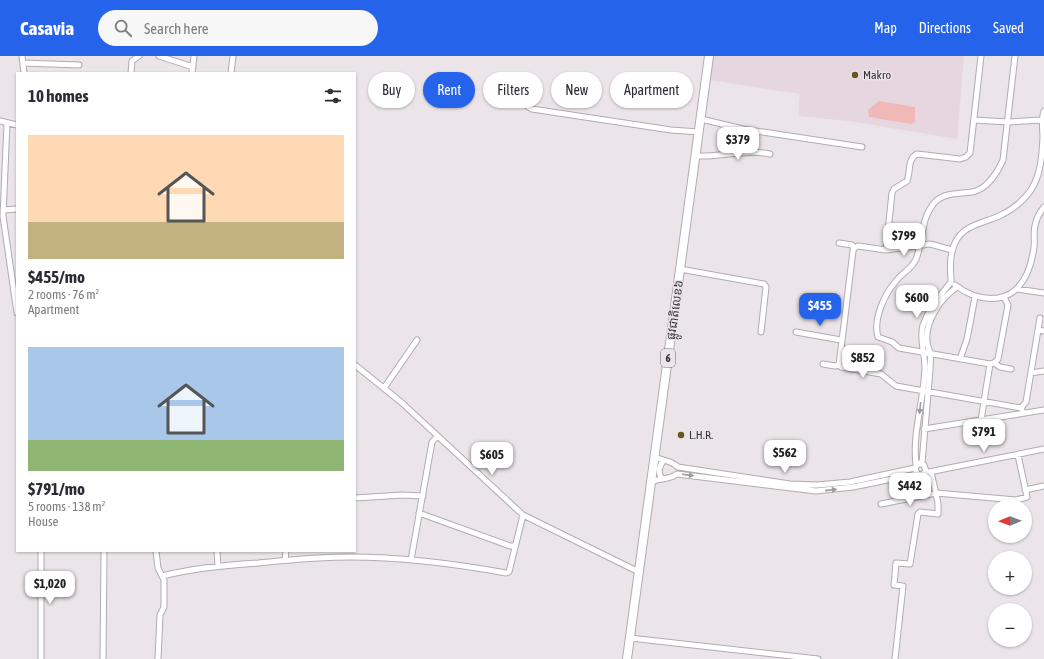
<!DOCTYPE html>
<meta charset="utf-8">
<style>
body{margin:0;font-family:"Asap Condensed","Noto Sans Khmer",sans-serif;background:#f7f7f7;color:#2b2b33;height:100vh;display:flex;flex-direction:column;font-size:15px;white-space:nowrap}
*{box-sizing:border-box;margin:0}
p{font-size:13px;color:#7c7c81}
.icon{flex:none;width:22px;height:22px;fill:none;stroke:currentColor;stroke-width:2;stroke-linecap:round;stroke-linejoin:round}
.map{position:relative;flex:1;overflow:hidden}
.sheet{position:absolute;left:16px;top:16px;width:340px;height:480px;display:flex;flex-direction:column;background:#fff;border-radius:0px;box-shadow:0 1px 3px #0004}
.sheet>*{flex:none}
.guide{position:absolute;left:368px;top:16px;width:380px;height:36px;display:flex;gap:8px}
.needle{width:26px;rotate:269deg}
.tools{position:absolute;left:988px;top:443px;display:grid;gap:8px}
.tools a{display:grid;place-items:center;width:44px;height:44px;border-radius:50%;background:#fff;box-shadow:0 1px 3px #0004;font-size:20px}
.price{position:absolute;translate:-50% -34px;padding:0 9px;border-radius:8px;background:#fff;color:#222;font-size:13px;line-height:26px;filter:drop-shadow(0 1px 2px #0008)}
.price::after{content:'';position:absolute;left:50%;top:24px;width:12px;height:9px;margin-left:-6px;background:inherit;clip-path:polygon(0 0,100% 0,50% 100%)}
.price.on{background:#2563eb;color:#fff}
ul{padding:0;list-style:none}
li{display:grid;align-content:center;gap:8px;height:212px;padding:0 12px}
li span{display:grid;place-items:center;height:124px;border-radius:0px;color:#555}
li>.icon{margin-inline-start:auto}
span .icon{width:72px;height:72px;fill:#fffc;stroke-width:1}
li b{font-size:17px}
h2{display:flex;justify-content:space-between;align-items:center;height:48px;padding:0 12px;font-size:17px}
.tag{padding:0 14px;border-radius:18px;background:#fff;box-shadow:0 1px 3px #0004;font-size:14px;line-height:36px}
.tag.on{background:#2563eb;color:#fff}
header{display:flex;align-items:center;gap:24px;box-sizing:border-box;height:56px;padding:0 20px;background:#2563eb;color:#fff}
header strong{font-size:19px}
nav{display:flex;gap:22px;margin-inline-start:auto;font-size:14px}
.search{width:280px;height:36px;background:#f7f7f7;display:flex;align-items:center;gap:10px;box-sizing:border-box;padding:0 14px;border-radius:22px;color:#7c7c81;font-size:15px}
.map>svg:first-child{display:block}
.built{fill:#e5d6e0}
.green{fill:#f0b9b7}
.lines{fill:none;stroke-linecap:round;stroke-linejoin:round}
.minor-casing{stroke:#b2abb0;stroke-width:7}
.trunk-casing{stroke:#b2abb0;stroke-width:10}
.minor{stroke:#fff;stroke-width:5}
.trunk{stroke:#fff;stroke-width:8}
.oneway{fill:#9c9a9c}
.poi-dot{fill:#6a5524;stroke:#ebe4e9;stroke-width:1.5}
.labels{text-anchor:middle;dominant-baseline:central;stroke-width:3;stroke-linejoin:round;paint-order:stroke}
.shield{fill:#ebe4e9;stroke:#6e6a6d;stroke-width:1}
.shield-label{font-size:11px;font-weight:bold;fill:#393638}
.poi-label{font-size:12px;fill:#393638;stroke:#ebe4e9;text-anchor:start}
.street-label{font-size:12px;fill:#393638;stroke:#ebe4e9}
</style>
<header>
<strong>Casavia</strong>
<div class="search"><svg class="icon" aria-label="search" viewBox="0 0 24 24"><circle cx="10" cy="10" r="6"/><path d="M15 15l6 6"/></svg>Search here</div>
<nav><a>Map</a><a>Directions</a><a>Saved</a></nav>
</header>
<div class="map">
<svg width="1044" height="603" viewBox="0 0 1044 603">
<rect width="100%" height="100%" fill="#ebe4e9"/>
<path class="built" d="M712,0H964L957,83L849,65L798,60L800,38L709,24Z"/>
<path class="green" d="M879,45L915,51V66L911,68L869,61L868,54Z"/>
<g class="lines">
<g class="minor-casing">
<path id="minor" d="M22,0L24,17
M159,0L193,11
M23,7L79,9
M131,17L132,5L139,0
M192,17L194,0
M231,17L233,0
M526,35L527,50L532,53L671,74L699,76
M701,63L743,73L862,91
M974,64L1008,66L1041,64
M0,65L17,69
M7,67L3,160L17,257
M696,100C722,101 744,93 770,98
M3,154L17,153
M839,187L852,189L854,192L858,190L886,194L930,188L952,194
M886,194L892,137L894,133L907,125C911,115 907,103 917,98L960,103L966,101L970,97L981,0
M680,213L764,228L766,231L761,276
M955,229C968,239 982,244 998,242C1022,238 1031,213 1034,191C1035,184 1033,177 1035,170C1036,163 1040,156 1044,151
M1017,233L1044,237
M1038,274L1044,275
M796,276L841,284
M960,303L967,283L975,241
M994,307L998,303L1008,249L1004,241
M823,308L835,310L839,309L841,311L881,318L896,330L1021,352
M355,309L401,346L523,459L639,516
M839,309L853,195L854,192
M1011,313L1000,311L994,307L990,308L899,292L892,286L878,281C873,263 884,239 896,225C902,217 912,213 916,203C924,183 920,163 935,146C945,136 960,138 972,136C988,133 997,117 1003,104L1015,0
M1031,317L1044,315
M384,332L417,284
M1022,354L1021,352L1026,346L1040,262
M981,364L990,308
M924,373L1044,354
M655,401C663,405 671,404 678,411L790,428L817,429L850,426L915,412
M922,407L930,314C930,309 931,303 930,298C930,294 927,290 927,286C925,265 940,243 957,231
M916,409C912,377 924,344 925,312C925,298 919,283 923,269C929,252 940,240 951,226C951,216 949,206 952,196C958,167 983,169 1003,158C1013,153 1024,144 1031,134C1041,118 1042,100 1043,82C1043,72 1041,64 1044,55
M929,416L1044,393
M661,422C658,415 659,411 663,405
M651,426C660,422 669,424 677,418L816,435L853,431L917,418L922,419L926,415L924,409L919,407L915,412L917,418
M1025,434L1044,430
M355,442L402,439L423,440
M881,448L936,437L1016,444L1027,441L1018,399
M419,457L510,490H515
M41,495V603
M156,495L158,512L164,524V551L160,559L158,603
M217,495L218,510
M285,504L286,495
M411,504L432,386L437,381
M162,520C194,512 226,509 258,507C279,505 299,503 319,502C382,498 445,506 506,517L509,516L523,459
M630,582L818,603
M103,603L104,495
M895,603L903,530L894,529L896,507L910,508L918,458L920,456L938,458V447L931,416"/>
</g>
<g class="trunk-casing">
<path id="trunk" d="M627,603L709,0"/>
</g>
<use href="#minor" class="minor"/>
<use href="#trunk" class="trunk"/>
</g>
<defs><path id="oneway-solid" d="M-6-.8H1V-3.2L6.5 0L1 3.2V.8H-6Z"/></defs>
<g class="oneway">
<use href="#oneway-solid" transform="translate(920 352) rotate(96)"/>
<use href="#oneway-solid" transform="translate(688 419) rotate(7)"/>
<use href="#oneway-solid" transform="translate(831 434) rotate(-6)"/>
</g>
<g class="poi-dot">
<circle cx="855" cy="19" r="4"/>
<circle cx="681" cy="379" r="4"/>
</g>
<g class="labels">
<rect class="shield" x="661" y="293" width="14" height="18" rx="3"/>
<g class="shield-label">
<text x="668" y="302">6</text>
</g>
<g class="poi-label">
<text x="863" y="19">Makro</text>
<text x="689" y="379">L.H.R.</text>
</g>
<g class="street-label">
<text transform="translate(675 254) rotate(-82)">ផ្លូវជាតិលេខ៦</text>
</g>
</g>
</svg>
<div class="tools">
<a><svg class="needle" viewBox="-14 -14 28 28"><path d="M0-13l5 13h-10z" fill="#e53935"/><path d="M0 13l5-13h-10z" fill="#7c7c81"/></svg></a>
<a>+</a>
<a>−</a>
</div>
<b class="price" style="left:738px;top:105px">$379</b>
<b class="price" style="left:904px;top:201px">$799</b>
<b class="price" style="left:917px;top:263px">$600</b>
<b class="price on" style="left:820px;top:271px">$455</b>
<b class="price" style="left:863px;top:323px">$852</b>
<b class="price" style="left:984px;top:397px">$791</b>
<b class="price" style="left:785px;top:418px">$562</b>
<b class="price" style="left:492px;top:420px">$605</b>
<b class="price" style="left:910px;top:451px">$442</b>
<b class="price" style="left:50px;top:549px">$1,020</b>
<div class="guide">
<a class="tag">Buy</a>
<a class="tag on">Rent</a>
<a class="tag">Filters</a>
<a class="tag">New</a>
<a class="tag">Apartment</a>
</div>
<section class="sheet">
<h2>10 homes<svg class="icon" aria-label="filters" viewBox="0 0 24 24"><path d="M4 7h16M4 17h16"/><circle cx="9" cy="7" r="2"/><circle cx="15" cy="17" r="2"/></svg></h2>
<ul>
<li><span style="background:linear-gradient(#ffd9b3 70%,#c2b280 0)"><svg class="icon" aria-label="home" viewBox="0 0 24 24"><path d="M3 11l9-7 9 7M6 9v11h12V9"/></svg></span><div><b>$455/mo</b><p>2 rooms · 76 m²</p><p>Apartment</p></div></li>
<li><span style="background:linear-gradient(#a9c7e8 75%,#8fb573 0)"><svg class="icon" aria-label="home" viewBox="0 0 24 24"><path d="M3 11l9-7 9 7M6 9v11h12V9"/></svg></span><div><b>$791/mo</b><p>5 rooms · 138 m²</p><p>House</p></div></li>
</ul>
</section>
</div>
